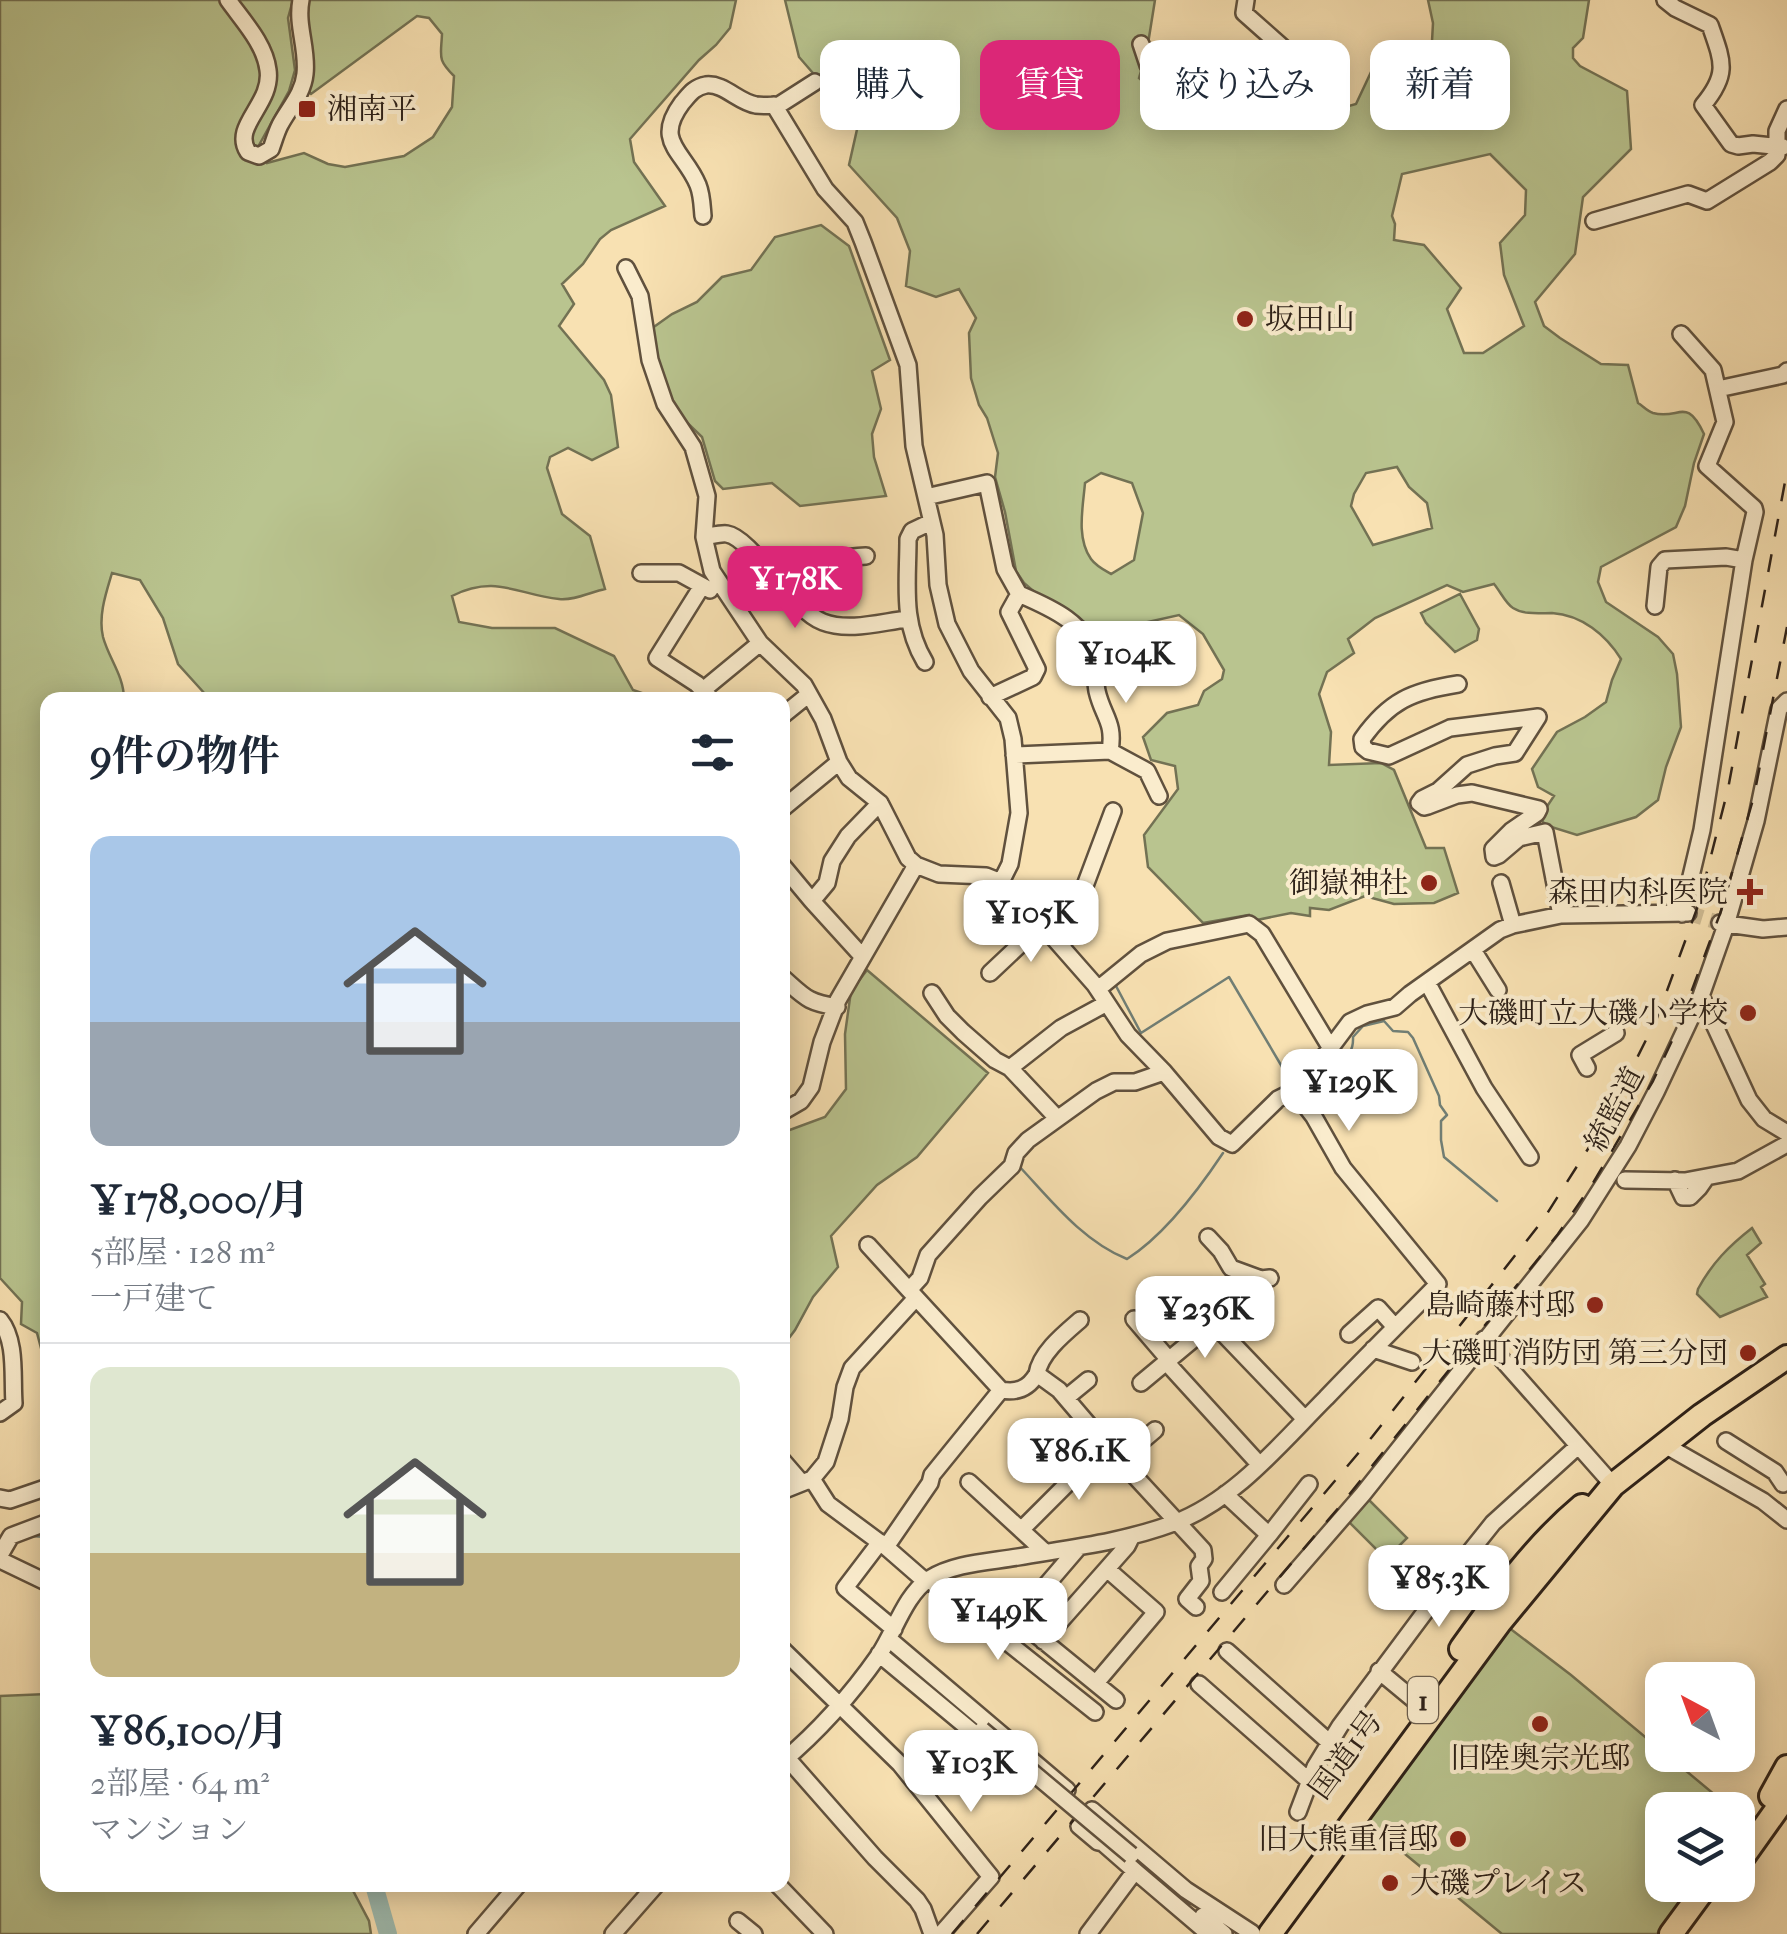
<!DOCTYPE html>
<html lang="ja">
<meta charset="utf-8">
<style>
body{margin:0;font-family:"IM FELL French Canon","Noto Serif JP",serif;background:#f2f2f3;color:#1f2937;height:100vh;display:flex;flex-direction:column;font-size:38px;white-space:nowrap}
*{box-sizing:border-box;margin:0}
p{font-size:32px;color:#747a83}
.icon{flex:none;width:55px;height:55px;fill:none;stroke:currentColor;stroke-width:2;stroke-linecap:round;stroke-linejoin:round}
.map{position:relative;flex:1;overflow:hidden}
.drawer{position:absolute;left:40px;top:692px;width:750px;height:1200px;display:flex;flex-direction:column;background:#fff;border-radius:20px;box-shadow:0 5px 25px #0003}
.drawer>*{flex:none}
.hud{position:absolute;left:820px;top:40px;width:815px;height:90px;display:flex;gap:20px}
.needle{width:65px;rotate:319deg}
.fabs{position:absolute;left:1645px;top:1662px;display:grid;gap:20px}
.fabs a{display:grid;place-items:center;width:110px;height:110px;border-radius:20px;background:#fff;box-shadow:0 5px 25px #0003;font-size:50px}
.price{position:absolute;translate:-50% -85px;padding:0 22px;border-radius:20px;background:#fff;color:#222;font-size:32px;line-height:65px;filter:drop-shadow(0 2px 5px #0008)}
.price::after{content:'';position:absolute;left:50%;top:60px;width:30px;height:22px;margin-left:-15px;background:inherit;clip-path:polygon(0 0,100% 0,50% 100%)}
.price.on{background:#db2777;color:#fff}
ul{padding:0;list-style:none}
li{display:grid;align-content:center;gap:20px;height:530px;padding:0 50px}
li+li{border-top:2px solid #e0e1e3}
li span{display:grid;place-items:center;height:310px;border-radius:20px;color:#555}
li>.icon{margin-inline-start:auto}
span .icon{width:180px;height:180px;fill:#fffc;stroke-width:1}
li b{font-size:42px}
h2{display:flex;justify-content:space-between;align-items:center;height:120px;padding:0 50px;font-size:42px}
.pill{padding:0 35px;border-radius:20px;background:#fff;box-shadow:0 5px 25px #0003;font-size:35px;line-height:90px}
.pill.on{background:#db2777;color:#fff}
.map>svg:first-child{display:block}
.green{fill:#b9c48f;stroke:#737254;stroke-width:2.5;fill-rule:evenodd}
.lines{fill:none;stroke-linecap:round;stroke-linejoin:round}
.stream{stroke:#717e74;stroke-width:2.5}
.river{stroke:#9ebcb1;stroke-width:18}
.minor-tunnel{stroke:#cfbb93;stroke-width:15;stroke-dasharray:15 8;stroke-linecap:butt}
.minor-casing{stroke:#60513e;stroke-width:20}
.highway-casing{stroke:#2d2118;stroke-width:28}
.minor{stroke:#faeccd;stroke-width:15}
.highway{stroke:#f8e1b2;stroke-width:22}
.rail{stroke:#2d2118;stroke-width:2.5;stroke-dasharray:18 18;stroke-linecap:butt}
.minor-bridge-casing{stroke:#60513e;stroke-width:20;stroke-linecap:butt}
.minor-bridge{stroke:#faeccd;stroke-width:15}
.poi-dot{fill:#8f2418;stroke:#faeccd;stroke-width:4}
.labels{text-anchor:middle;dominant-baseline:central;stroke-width:8;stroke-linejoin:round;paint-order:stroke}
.shield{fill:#faeccd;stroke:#6a5e4e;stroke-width:2.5}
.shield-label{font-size:28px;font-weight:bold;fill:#2d2118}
.poi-label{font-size:30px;fill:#2d2118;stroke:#faeccd;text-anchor:end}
.street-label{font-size:30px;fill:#2d2118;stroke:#faeccd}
</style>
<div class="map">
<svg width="1787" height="1934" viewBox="0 0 1787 1934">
<rect width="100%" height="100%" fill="#f8e1b2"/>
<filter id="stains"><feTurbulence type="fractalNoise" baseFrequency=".002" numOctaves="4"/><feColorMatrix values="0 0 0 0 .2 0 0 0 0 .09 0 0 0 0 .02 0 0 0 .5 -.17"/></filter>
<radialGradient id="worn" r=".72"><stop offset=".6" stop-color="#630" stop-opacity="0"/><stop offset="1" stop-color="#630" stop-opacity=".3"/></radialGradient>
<path class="green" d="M0,0H293L288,18L295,70L289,91L258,147L267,163L304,153L328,164L345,167L404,156L433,137L452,107L454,76C437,59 441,57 442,34L429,18L417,16L311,94L306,90L304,0H736L730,28L716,45L699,60L630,139L634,162L665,206L611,230L600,239L583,264L562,284L574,304L559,326L604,380L611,395L618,447L592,460L568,448L550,457L547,468L562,514L590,536L605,589C591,592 573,601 559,599C518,595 496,574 452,596L459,622L492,628H555L614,656L633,690L662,700H196L206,695L178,664L163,618L140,580L112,573C106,593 98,616 103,637C109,659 124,676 124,699L127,700H48L47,1371L37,1333L21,1324L22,1302L0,1278Z
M785,0H1155L1147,50L1139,78L1161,97L1191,95L1218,100L1262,90L1314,116L1356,104L1372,70L1432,41L1433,23L1428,0H1589L1583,38L1573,48V58L1580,66L1627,91L1631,149L1583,197L1575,254L1535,302L1544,326L1560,338L1601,364L1628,365L1638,403C1643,406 1647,411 1653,413C1680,420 1686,396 1704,434L1694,463L1685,506L1676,527L1601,567L1598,582L1606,602L1658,637L1673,654L1677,674L1681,727L1666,767L1658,800L1636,817L1577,835L1545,825L1540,817L1554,796L1538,787L1532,769L1557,732L1585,717L1606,702L1612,680L1621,659C1606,635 1582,615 1552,613C1540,613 1524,615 1513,608C1506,604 1500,591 1494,584L1463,592L1447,585L1375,618L1348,639L1354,653L1327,672L1319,694L1331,732L1329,765L1381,763L1394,770L1426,848H1444L1458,893L1434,903L1394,904L1365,896L1329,910L1310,908V916L1291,913L1252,921L1249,915L1203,923L1148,867L1144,835L1178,789L1175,766L1151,760L1143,737L1167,713L1198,705L1204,691L1222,679L1224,670L1203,634L1179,615L1103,632L1045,601L1024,583L1016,571L1005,512L995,477L998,453L987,418L979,405L971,378L969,333L976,318L959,289L936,297L906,286L910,251L897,218L849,165L858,125L799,57ZM1490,154L1526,190L1525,215L1500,243L1504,275L1524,326L1483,353H1464L1447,309L1461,288L1424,245L1394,240L1395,224L1392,216L1402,174ZM1397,467L1409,487L1427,503L1432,528L1373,545L1351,506L1354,494L1366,473ZM1101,473L1132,483L1143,513L1134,560L1111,574C1104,570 1096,566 1091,559C1076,538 1083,507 1085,483Z
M821,225L849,246L890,360L872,371L881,409L872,434L874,457L886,496L800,506L772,483L723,489L715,481L702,437L675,411L644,334L672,314L697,302L722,277L751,270L775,237Z
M1460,594L1479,629L1477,640L1455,652L1426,623L1421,613Z
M867,970L988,1073L917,1157L877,1185L831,1236L838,1267L813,1297L795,1330L783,1346V1127L787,1131L825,1117L846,1089L845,1034L851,991Z
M1752,1228L1761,1243L1747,1255L1765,1284L1761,1287L1767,1297L1720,1317L1697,1294L1698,1289C1712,1263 1729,1246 1752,1228Z
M1363,1494L1407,1538L1386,1559L1343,1516Z
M1508,1627L1571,1675L1662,1751V1755H1667L1733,1810H1662V1885H1692L1657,1934H1502L1365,1821L1403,1774L1421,1742Z
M47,1694L48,1885H350L369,1921L371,1934H0V1696Z"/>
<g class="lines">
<path class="stream" d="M1116,986L1141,1033L1229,977L1291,1082
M1311,1097L1323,1089C1324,1086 1327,1075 1329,1072C1338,1056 1354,1060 1353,1037L1363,1026L1384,1021L1393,1031L1408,1032L1413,1038L1439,1096L1440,1105L1447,1115L1441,1121V1140L1444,1157L1497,1201
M1018,1165C1050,1199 1082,1241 1127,1259C1165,1235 1199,1189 1223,1153
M30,1536L48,1537"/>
<path class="river" d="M374,1885L388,1934"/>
<path class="minor-tunnel" d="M1688,913L1720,923"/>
<g class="minor-casing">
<path id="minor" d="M228,0C243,21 265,44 268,70C273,104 231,126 248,152L259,156L271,149C274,141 276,133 280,125C289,108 303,94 305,74C308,49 296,25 301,0
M1665,0L1675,8L1710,25C1723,62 1729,74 1703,105L1731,144L1738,146L1753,144L1783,147
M1141,44L1148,65L1161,86L1185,102L1198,105L1259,79L1288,52L1244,13L1246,0
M774,105L825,189L855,222L863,242L908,365L914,446L926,497
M703,216C702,205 702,195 698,185C684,151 653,142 682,103C689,95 694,87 706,85C724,83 738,102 756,105C763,106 772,105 779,105L815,82
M1594,221L1688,194L1707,201L1770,162L1777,155V131L1787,109
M626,268L640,296L650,360L665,404L693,447L707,496L704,537L712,571L760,643L804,685L823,719L839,762L849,778L880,803L908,858L916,865L939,874L986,876L1001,882L1015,894L1095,985L1128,1035L1164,1072L1219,1137L1232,1144L1278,1099L1294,1091L1305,1082L1350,1022L1367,1014L1395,1007L1410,994L1500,930L1513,925L1561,915L1688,913
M1681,334L1713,370L1725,422L1707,466L1754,508L1755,512L1744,560L1702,830L1682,914
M1718,389L1783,375L1787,371
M704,537C711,536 721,533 727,534C752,538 791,610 823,622C849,632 881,622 907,619
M641,573H679L710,590
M702,586L657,658L697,684L712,700
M1019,594C1049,607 1088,623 1094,659C1096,669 1095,680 1097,691C1103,717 1115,722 1110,751
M794,598C820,564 821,559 866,556
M1655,606L1659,567L1665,560L1726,557L1744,560
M925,662C901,622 908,583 908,539L912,531L931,522
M1458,684C1412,691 1389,701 1362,739L1363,747L1368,751L1389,756L1450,728L1538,717
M703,690L760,643
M990,697L1033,677L1037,669L1009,612L1019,594L1005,569L987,483L926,497L935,535L938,585L947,624L971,671L1008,718L1013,739L1019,813L1010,864L1001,882
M782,716L808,695
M1538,717L1515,753L1495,756L1467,765L1438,791L1422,799L1419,803L1424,807L1428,806L1457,795L1472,793L1539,809L1537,813L1511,831L1493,849L1494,857L1499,855L1519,838L1545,832L1561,915
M1014,755L1110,751L1147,771L1159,796
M782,809L839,762
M782,865L812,901
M1501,883L1513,925
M1720,923L1763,929L1787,927
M1062,947L1113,811
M1473,950L1498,990
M862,956L812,901L827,883L832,861L848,836L880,803
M990,973L1042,924
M782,977C805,997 806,1002 837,1007
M1427,982L1484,1088L1530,1157
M1098,989L1141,954L1167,941L1249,924L1262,934L1330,1047
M932,993L947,1016L963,1032L995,1060L1010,1068L1057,1118
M1701,996L1749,1100L1764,1119L1787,1133
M1010,1068L1061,1028L1107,1003
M1587,1068L1580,1055L1616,1033
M782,1112L801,1101L811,1087L822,1042L838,1000L916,865
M1625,1180L1685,1181L1738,1171L1787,1144
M1675,1180L1683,1197H1690L1699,1188L1706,1178
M1208,1237L1221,1251L1231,1268L1261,1279
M868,1245L909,1290
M1134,1319L1170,1361
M0,1320C17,1341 12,1377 14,1403L0,1413
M1080,1320C1065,1333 1040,1353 1037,1374L1059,1390L1106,1445L1203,1550L1204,1559L1199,1566L1201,1581L1187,1599L1196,1607
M1214,1324L1305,1419
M1349,1334L1378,1308L1395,1327
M1484,1339L1613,1485
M1373,1349L1412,1362
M1167,1363L1259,1464
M1141,1383L1255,1288L1261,1279L1270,1278
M1001,1390L909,1290L920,1278L928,1255L980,1197L1012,1166L1016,1153L1028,1140L1096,1091L1114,1082H1135L1164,1072
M1066,1398L1088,1380
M1726,1441L1775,1472L1783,1484
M1663,1444L1763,1501L1787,1520
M782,1460L801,1482
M1120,1460L1155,1430
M969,1482L1045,1552
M782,1491L812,1479
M1225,1494L1269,1535L1309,1484
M0,1498L10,1500L48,1487
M1021,1530L1106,1445
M880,1542L845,1588L894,1629
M886,1547L828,1504L812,1479L826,1462L840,1419L845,1387L852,1368L916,1298
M0,1555L11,1536L48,1522
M0,1560L48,1583
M928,1579L1095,1712
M925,1581L886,1547L930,1483L932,1475L1001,1390C1017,1393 1028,1389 1037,1374
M1284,1585L1363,1494L1581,1220L1628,1146L1656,1092L1701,996L1726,925L1756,821L1779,709L1787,701
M1042,1590L1078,1548
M1222,1592L1269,1535
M1029,1629L1116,1700
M889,1639L1067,1790
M1043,1641L1127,1546L1132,1536
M782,1649L900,1764L991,1877L941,1934
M1227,1651L1329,1742
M879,1654L992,1748
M1379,1671L1420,1705
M1096,1683L1156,1612L1107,1569
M1199,1684L1308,1780
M787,1758L875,1858L917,1900L923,1909L932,1934
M782,1762C820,1730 851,1695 879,1655C895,1631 905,1595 929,1579C954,1563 989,1562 1018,1557C1070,1548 1123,1542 1174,1523C1235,1500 1281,1443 1326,1398C1363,1359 1401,1322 1438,1284L1343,1168L1314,1117L1294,1091
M1092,1810L1186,1890L1252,1933
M1298,1812L1315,1767L1340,1726L1469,1553L1493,1523L1578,1446
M1079,1826L1098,1842L1103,1843L1135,1871
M778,1885L825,1934
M1203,1916L1224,1934
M738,1921L754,1934
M476,1934L518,1885
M613,1934L656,1885
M1088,1934L1135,1871L1209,1934"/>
</g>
<g class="highway-casing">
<path id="highway" d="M1461,1649C1498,1597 1533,1547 1582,1506
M1771,1796L1787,1767
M1738,1864L1787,1795
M1270,1934L1500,1622L1613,1485L1702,1415L1787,1357
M1671,1934L1707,1885"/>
</g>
<use href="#minor" class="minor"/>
<use href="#highway" class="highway"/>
<path class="rail" d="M952,1934L1372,1437L1543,1220L1605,1122L1657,1018L1699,903L1728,789L1787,471
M977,1934L1340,1506L1558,1234L1593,1183L1653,1081L1678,1028L1721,911L1754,796L1787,627"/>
<g class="minor-bridge-casing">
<path id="minor-bridge" d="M982,1730L1131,1855"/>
</g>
<use href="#minor-bridge" class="minor-bridge"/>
</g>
<g class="poi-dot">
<rect x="297" y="99" width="20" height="20" rx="5"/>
<circle cx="1245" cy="319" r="10"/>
<circle cx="1429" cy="883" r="10"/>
<path d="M1745 877h10v10h10v10h-10v10h-10v-10h-10v-10h10z"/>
<circle cx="1748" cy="1013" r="10"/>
<circle cx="1595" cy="1305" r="10"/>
<circle cx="1748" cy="1353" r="10"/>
<circle cx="1540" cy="1724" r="10"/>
<circle cx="1458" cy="1839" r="10"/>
<circle cx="1390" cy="1883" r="10"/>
</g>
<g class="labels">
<rect class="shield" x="1408" y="1677" width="30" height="46" rx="8"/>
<g class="shield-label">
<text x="1423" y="1700">1</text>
</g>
<g class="poi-label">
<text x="327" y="109" text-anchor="start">湘南平</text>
<text x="1265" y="319" text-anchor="start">坂田山</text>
<text x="1409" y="883">御嶽神社</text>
<text x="1728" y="892">森田内科医院</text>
<text x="1728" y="1013">大磯町立大磯小学校</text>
<text x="1575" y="1305">島崎藤村邸</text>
<text x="1728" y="1353">大磯町消防団 第三分団</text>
<text x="1540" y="1758" text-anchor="middle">旧陸奥宗光邸</text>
<text x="1438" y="1839">旧大熊重信邸</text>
<text x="1410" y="1883" text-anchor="start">大磯プレイス</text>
</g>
<g class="street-label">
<text transform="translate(1615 1109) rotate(-62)">統監道</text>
<text transform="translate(1346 1755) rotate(-54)">国道1号</text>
</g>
</g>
<rect width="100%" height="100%" filter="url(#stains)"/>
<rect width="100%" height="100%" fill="url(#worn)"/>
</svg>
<div class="fabs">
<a><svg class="needle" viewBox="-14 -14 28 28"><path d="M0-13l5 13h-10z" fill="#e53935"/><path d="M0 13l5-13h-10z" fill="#747a83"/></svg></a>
<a><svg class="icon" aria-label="layers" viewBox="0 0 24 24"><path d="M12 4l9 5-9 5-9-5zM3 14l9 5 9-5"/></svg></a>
</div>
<b class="price on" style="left:795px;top:631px">¥178K</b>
<b class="price" style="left:1126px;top:706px">¥104K</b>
<b class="price" style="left:1031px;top:965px">¥105K</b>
<b class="price" style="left:1349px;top:1134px">¥129K</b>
<b class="price" style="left:1205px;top:1361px">¥236K</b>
<b class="price" style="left:1079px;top:1503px">¥86.1K</b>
<b class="price" style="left:1439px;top:1630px">¥85.3K</b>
<b class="price" style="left:998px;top:1663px">¥149K</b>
<b class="price" style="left:971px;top:1815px">¥103K</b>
<div class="hud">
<a class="pill">購入</a>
<a class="pill on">賃貸</a>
<a class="pill">絞り込み</a>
<a class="pill">新着</a>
</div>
<section class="drawer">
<h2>9件の物件<svg class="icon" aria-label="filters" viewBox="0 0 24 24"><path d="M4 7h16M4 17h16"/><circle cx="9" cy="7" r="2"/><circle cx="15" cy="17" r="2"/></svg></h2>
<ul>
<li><span style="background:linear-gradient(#a9c7e8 60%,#9aa5b1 0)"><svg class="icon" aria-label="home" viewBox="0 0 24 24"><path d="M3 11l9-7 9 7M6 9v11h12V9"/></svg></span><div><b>¥178,000/月</b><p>5部屋 · 128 m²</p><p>一戸建て</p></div></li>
<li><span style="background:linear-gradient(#dfe7d0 60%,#c2b280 0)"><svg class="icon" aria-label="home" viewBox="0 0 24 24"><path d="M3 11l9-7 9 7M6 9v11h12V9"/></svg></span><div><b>¥86,100/月</b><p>2部屋 · 64 m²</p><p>マンション</p></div></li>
</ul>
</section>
</div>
